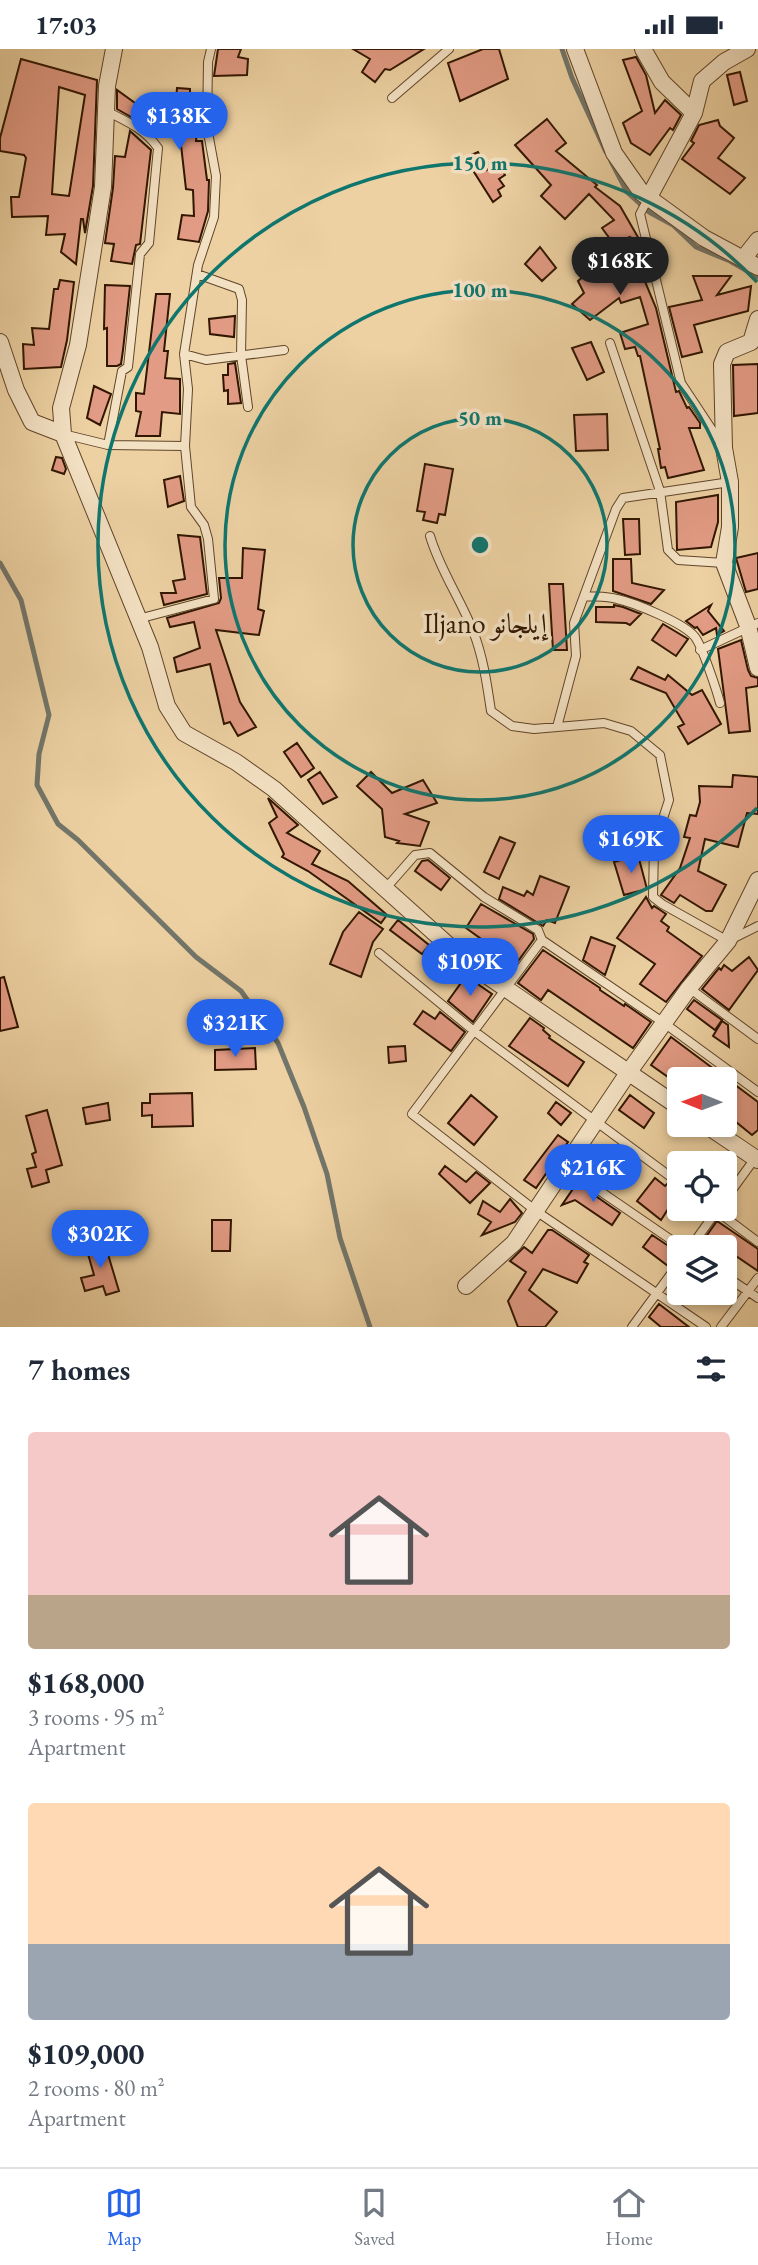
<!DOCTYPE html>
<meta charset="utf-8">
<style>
body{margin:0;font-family:"EB Garamond",Amiri,serif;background:#f2f2f3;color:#1f2937;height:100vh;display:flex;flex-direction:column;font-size:26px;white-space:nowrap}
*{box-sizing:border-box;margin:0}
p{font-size:23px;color:#747a83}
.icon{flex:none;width:38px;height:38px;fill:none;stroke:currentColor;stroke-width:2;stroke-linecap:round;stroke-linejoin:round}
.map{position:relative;height:1278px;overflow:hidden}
.sheet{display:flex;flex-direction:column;background:#fff;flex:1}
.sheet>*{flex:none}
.needle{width:46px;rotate:271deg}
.fabs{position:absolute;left:667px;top:1018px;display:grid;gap:14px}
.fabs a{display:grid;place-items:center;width:70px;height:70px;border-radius:7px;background:#fff;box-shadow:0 4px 10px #0003;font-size:35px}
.price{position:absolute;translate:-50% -60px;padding:0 16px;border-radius:24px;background:#2563eb;color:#fff;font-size:23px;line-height:46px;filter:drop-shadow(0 2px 4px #0008)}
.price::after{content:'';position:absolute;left:50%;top:42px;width:21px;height:16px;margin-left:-10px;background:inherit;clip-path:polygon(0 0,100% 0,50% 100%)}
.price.selected{background:#222;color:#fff}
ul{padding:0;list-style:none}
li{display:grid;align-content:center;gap:14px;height:371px;padding:0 28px}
li span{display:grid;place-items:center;height:217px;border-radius:7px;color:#555}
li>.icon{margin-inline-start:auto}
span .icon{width:126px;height:126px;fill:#fffc;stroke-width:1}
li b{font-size:30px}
h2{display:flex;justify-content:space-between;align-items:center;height:84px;padding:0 28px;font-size:30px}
.status{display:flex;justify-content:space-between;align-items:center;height:49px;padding:0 35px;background:#fff;direction:ltr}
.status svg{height:19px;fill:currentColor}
.dock{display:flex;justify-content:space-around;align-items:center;height:98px;border-top:2px solid #e0e1e3;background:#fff;font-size:19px;color:#747a83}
.dock a{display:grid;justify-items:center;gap:4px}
.dock .selected{color:#2563eb}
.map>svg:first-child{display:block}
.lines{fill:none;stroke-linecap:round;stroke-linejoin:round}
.stream{stroke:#72756a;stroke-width:5}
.building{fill:#e29b84;stroke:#311601;stroke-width:2;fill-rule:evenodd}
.lane-casing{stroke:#604529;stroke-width:10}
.street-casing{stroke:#604529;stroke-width:18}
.lane{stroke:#f3e1c3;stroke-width:8}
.street{stroke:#f3e1c3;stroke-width:16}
.ring{fill:none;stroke:#0f766e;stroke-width:3.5}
.labels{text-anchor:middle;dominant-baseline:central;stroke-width:7;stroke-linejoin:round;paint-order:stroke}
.quarter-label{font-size:28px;fill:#311601;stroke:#f3e1c3}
.centre{fill:#0f766e;stroke:#f3e1c3;stroke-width:3.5}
.ring-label{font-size:21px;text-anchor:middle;font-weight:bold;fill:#0f766e;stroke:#f3e1c3;stroke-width:7;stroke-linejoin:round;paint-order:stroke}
</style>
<div class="status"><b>17:03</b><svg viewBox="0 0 49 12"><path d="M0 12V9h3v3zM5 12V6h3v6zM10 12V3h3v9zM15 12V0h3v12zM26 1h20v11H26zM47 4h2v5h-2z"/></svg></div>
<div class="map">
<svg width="758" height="1278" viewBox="0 0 758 1278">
<rect width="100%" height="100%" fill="#edd1a2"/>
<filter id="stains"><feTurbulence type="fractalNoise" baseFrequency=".00286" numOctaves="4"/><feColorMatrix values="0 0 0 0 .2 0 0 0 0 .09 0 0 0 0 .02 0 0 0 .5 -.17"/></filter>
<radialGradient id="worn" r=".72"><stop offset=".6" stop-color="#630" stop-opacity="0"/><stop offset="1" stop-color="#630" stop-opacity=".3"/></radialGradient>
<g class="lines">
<path class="stream" d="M562,0L572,29L606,103
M611,112L627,143L649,163L673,176L696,198L730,212L758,228
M0,514L21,551L49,666L39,705L37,736L58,775L78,791L196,908L241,942L278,994L304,1058L327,1125L340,1189L370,1278"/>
</g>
<path class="building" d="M218,0H241L238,8L248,10L247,26L214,27Z
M353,0H424L390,21L385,20L375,33L362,23L370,10Z
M483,0H499L508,30L460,52L448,14Z
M636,8L646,26L655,64L665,51L681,66L673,81L670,79L650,106L631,94L623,74L642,62L623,11Z
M21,10L97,31L93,137L85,184L83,170H81L76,215L61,203L65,185L46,186L48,167L12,168L11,148H19L26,109L24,106L0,102V89ZM59,38L85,46L69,147L52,145Z
M740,23L747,52L734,56L727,26Z
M177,39L190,40V71H198L196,92H202L207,131H209L208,162L199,193L178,190L182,166L194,167L193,141L186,140L180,87L156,86L138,72L117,60V41L160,72L161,52L176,51Z
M547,70L566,94L556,102L597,136L595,138L620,157L639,190L635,193L630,188L627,189L656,259L676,343L679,342L687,359L689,358L700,374V379H689L704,421L668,429L665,418L661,419L658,400H660L640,307H638L635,298L625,300L620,284L648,275L640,248L621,254L619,249L590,271L572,255L584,244L578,232L610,205L618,201L602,179L614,171L589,145L565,170L541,147L551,136L515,96Z
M718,71L720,77L734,89L718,109L745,129L730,145L682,110L694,94L691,92L699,76Z
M130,82L151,101L140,195L136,196L132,215L111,212L114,195L105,194L113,139L115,107L125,108Z
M478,103L487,121L498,114L505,126L499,130L504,137L498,141L501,147L493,153L472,120L469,122L464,109Z
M540,198L556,219L542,232L525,215Z
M693,227H731L717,246L751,237L748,262L694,276L702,303L682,308L669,258L702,251Z
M60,231L74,233L67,291L61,318L24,320L23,295L34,296L32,279L49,280L54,240H58Z
M105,236L130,237L123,301L121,315L117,317H107V279L104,280Z
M156,245H170L164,302H168L165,329L180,330V365L162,363L160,387H136L141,363L136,362V344L144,345Z
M235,267L234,288L210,285L209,270Z
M591,293L604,323L587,331L572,299Z
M235,314L241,354L228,355V341L224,342L223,326H228V315Z
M758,315V364L734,367L733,316Z
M94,337L111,345L100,376L87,369Z
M607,365L608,401L576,402L574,366Z
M56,408L62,409L66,420L64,425L52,421Z
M425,415L453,420L445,466L439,465L437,474L423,471L425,463L417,462Z
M180,427L184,452L168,458L164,431Z
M718,446V473L711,498L677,501L676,453Z
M623,470H639L640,505L625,506Z
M178,486L200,488L207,545L164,556L161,544H176L173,532L185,530Z
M243,499L265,501L258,560L264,562L259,586L216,581L240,653L256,678L238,687L230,673L224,675L210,615L177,623L174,609L200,599L194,573L170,578L167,569L219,554L221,549L219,529H242Z
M758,504V540L746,543L736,509Z
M613,510H631L632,534L664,541L651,555L613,542Z
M549,535H563L567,601H553Z
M614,556L623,558L641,565L630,576L626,574L596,573V558H614Z
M711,556L708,562L724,582L717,586L716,579L703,586L697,578L695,579L686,572Z
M663,575L688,590L676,607L652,591Z
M741,591L748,621L751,627L758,629V637L746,639L750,682L729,684L718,600Z
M638,618L665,631L668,626L692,646L702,641L721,675L688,695L678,678L684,675L666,644L631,630Z
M297,694L314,719L301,728L284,703Z
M320,723L337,748L323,755L308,731Z
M371,723L392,744L423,731L437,754L405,765L429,773L420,797L397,794L399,792L385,788L382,760L357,737Z
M733,726L758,728V765L747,764L738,798L705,790L698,822L726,836L712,862H706L680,846L674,854L661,846L680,819L690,789L684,788L690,766L696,767L700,753L699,737L732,738Z
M268,749L298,776L287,784L320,802L312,815L348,832L387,866L381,874L308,822L282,808L284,805L269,774L277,768Z
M500,788L515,794L499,830L484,823Z
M638,806L647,840L624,846L614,813Z
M428,811L450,829L441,841L415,822L422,812Z
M540,827L569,838L555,874L547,871L543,877L499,850L503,838L524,847L527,842L533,846Z
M646,848L652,859L654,857L666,865L661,872L669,878L667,882L702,907L666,953L640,935L655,915L617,889Z
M481,855L533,885L534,890L516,915L466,879Z
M359,863L383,880L373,893L361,928L330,915L343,883Z
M398,871L429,896L422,905L390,881Z
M591,888L615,897L605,926L583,911Z
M543,901L600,939V941L624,957L625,955L651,973L633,999L548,941L541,951L518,934Z
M749,908L758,921L729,961L702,940L719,919L721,921L724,916L732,922Z
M466,927L492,945L473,973L448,952Z
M4,928L18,978L0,982V929Z
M694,951L722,971L715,981L687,960Z
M423,962L435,970L440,963L465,983L451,1002L414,975Z
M530,969L544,979L543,981L550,987L549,989L584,1013L568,1037L509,997Z
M722,972L728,976L729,998L713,987Z
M671,988L758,1053V1081L752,1086L736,1073L734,1076L724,1070V1031H679L678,1035L651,1016Z
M405,997L406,1012L389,1014L388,998Z
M255,999L256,1020L215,1021V1001Z
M192,1044L193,1077L152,1078V1066L142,1067V1054H150V1045Z
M471,1046L497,1068L474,1096L448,1074Z
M630,1046L654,1064L644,1079L619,1061Z
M556,1053L571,1064L561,1076L548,1064Z
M108,1054L110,1071L86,1075L83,1059Z
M47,1061L62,1116L46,1121L49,1133L32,1138L27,1120L36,1118L32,1105L36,1103L26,1067Z
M558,1086L568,1093L536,1139L524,1131Z
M445,1117L466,1133L476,1123L490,1134L470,1154L439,1125Z
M655,1129L665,1137L667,1135L679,1143L661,1171L637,1152Z
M577,1134L620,1164L612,1176L575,1151L562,1156Z
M510,1150L522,1164L515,1173L482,1186L491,1173L478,1165L483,1152L500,1163Z
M212,1171H231L230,1202H212Z
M717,1172L758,1200V1222L724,1199H698Z
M548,1181H552L589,1206L584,1213L588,1215L577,1234L543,1220L529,1241L557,1263L545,1278H518L508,1252L526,1223L510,1212L524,1198L532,1204Z
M652,1186L679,1204V1208L668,1217L643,1198Z
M104,1192L119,1242L106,1246L103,1237L85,1242L81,1229L94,1226L86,1198Z
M659,1255L689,1278H661L649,1268Z"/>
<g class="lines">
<g class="lane-casing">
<path id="lane" d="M392,49L449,0
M106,62C126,72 145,80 158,99L149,194L140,205L128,318L122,322L108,396
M649,148L640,165L681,334L720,393
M197,225L239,240L242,251L241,306L248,358
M610,294L660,442L668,501L678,511L724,514
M184,305L206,311L284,301
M63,385L108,396L185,397
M430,487C440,521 460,549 473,582C483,607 487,635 491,662L512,677L534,680L604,674L631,682L660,706L669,751L654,797L653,848L662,855L728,892L758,877
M585,547C595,548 607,547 617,550C635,554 684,574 695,588C702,597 717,642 720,654
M138,570L214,550L208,490L204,476L191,458L185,397L188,340L184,305L198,216L214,168L216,127L207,78L208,13L211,0
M700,601L758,574
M557,678L576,607L574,574L616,460L623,449L730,433
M386,839L415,806L430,804L484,848L538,881L542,891L664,974L758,1043
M542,891L412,1065L536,1162L706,1278
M379,904L474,982L679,1134
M689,939L758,990
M565,1118L683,1199
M724,1152L756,1108
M714,1160L758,1193
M690,1199L718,1160
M724,1226L758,1249
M632,1278L679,1214
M721,1278L758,1229"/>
</g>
<g class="street-casing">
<path id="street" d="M114,0L107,37L103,138L78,296L61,359L63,385L150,598L167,657L184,684L236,713L274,740L467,913L679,1058
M575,0L614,104L642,144L704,189L758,218
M643,0L662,33L694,64
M649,148L694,64L702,32L724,13L747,0
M743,210L758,191
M758,270L751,293L727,303L722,315L724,399L730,433V478L724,514L748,577L758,619
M0,293L16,341L32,373L63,385
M706,1076L758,1111
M466,1237L514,1194L628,1024L689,939L728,892L758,831"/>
</g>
<use href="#lane" class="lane"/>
<use href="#street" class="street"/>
</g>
<g class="ring">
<circle cx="480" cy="496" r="127"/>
<circle cx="480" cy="496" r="255"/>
<path d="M757 759A382 382 0 1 1 757 233"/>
</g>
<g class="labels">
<g class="quarter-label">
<text x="485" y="574">Iljano إيلجانو</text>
</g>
</g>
<circle cx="480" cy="496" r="10" class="centre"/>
<g class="ring-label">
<text x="480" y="121">150 m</text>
<text x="480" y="248">100 m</text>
<text x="480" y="376">50 m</text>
</g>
<rect width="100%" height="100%" filter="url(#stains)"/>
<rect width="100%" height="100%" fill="url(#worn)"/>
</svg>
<div class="fabs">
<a><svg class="needle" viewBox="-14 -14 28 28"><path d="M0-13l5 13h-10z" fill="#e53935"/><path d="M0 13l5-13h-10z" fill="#747a83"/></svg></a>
<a><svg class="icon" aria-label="locate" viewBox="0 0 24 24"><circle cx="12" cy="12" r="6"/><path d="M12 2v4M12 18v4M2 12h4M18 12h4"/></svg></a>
<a><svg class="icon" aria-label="layers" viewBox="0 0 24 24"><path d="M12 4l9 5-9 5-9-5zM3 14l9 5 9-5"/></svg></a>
</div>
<b class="price" style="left:179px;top:103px">$138K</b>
<b class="price selected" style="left:620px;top:248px">$168K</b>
<b class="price" style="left:631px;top:826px">$169K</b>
<b class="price" style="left:470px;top:949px">$109K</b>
<b class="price" style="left:235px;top:1010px">$321K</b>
<b class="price" style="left:593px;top:1155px">$216K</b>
<b class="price" style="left:100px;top:1221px">$302K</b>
</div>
<section class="sheet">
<h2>7 homes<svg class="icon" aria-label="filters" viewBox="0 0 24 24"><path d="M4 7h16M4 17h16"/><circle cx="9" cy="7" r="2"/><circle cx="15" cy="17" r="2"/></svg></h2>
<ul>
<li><span style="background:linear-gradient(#f6c9c9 75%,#b9a48a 0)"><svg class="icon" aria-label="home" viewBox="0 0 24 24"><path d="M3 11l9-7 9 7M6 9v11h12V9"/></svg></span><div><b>$168,000</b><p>3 rooms · 95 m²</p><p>Apartment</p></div></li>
<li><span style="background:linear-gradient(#ffd9b3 65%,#9aa5b1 0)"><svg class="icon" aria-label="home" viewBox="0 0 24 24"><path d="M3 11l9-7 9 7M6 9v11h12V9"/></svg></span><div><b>$109,000</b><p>2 rooms · 80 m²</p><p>Apartment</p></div></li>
</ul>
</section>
<nav class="dock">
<a class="selected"><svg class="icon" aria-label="map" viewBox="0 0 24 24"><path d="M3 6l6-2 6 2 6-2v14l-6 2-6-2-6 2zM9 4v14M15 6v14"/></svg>Map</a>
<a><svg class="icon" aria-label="saved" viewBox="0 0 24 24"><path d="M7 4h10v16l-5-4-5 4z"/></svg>Saved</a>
<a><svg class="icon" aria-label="home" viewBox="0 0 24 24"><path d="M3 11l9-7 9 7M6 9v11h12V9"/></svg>Home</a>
</nav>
